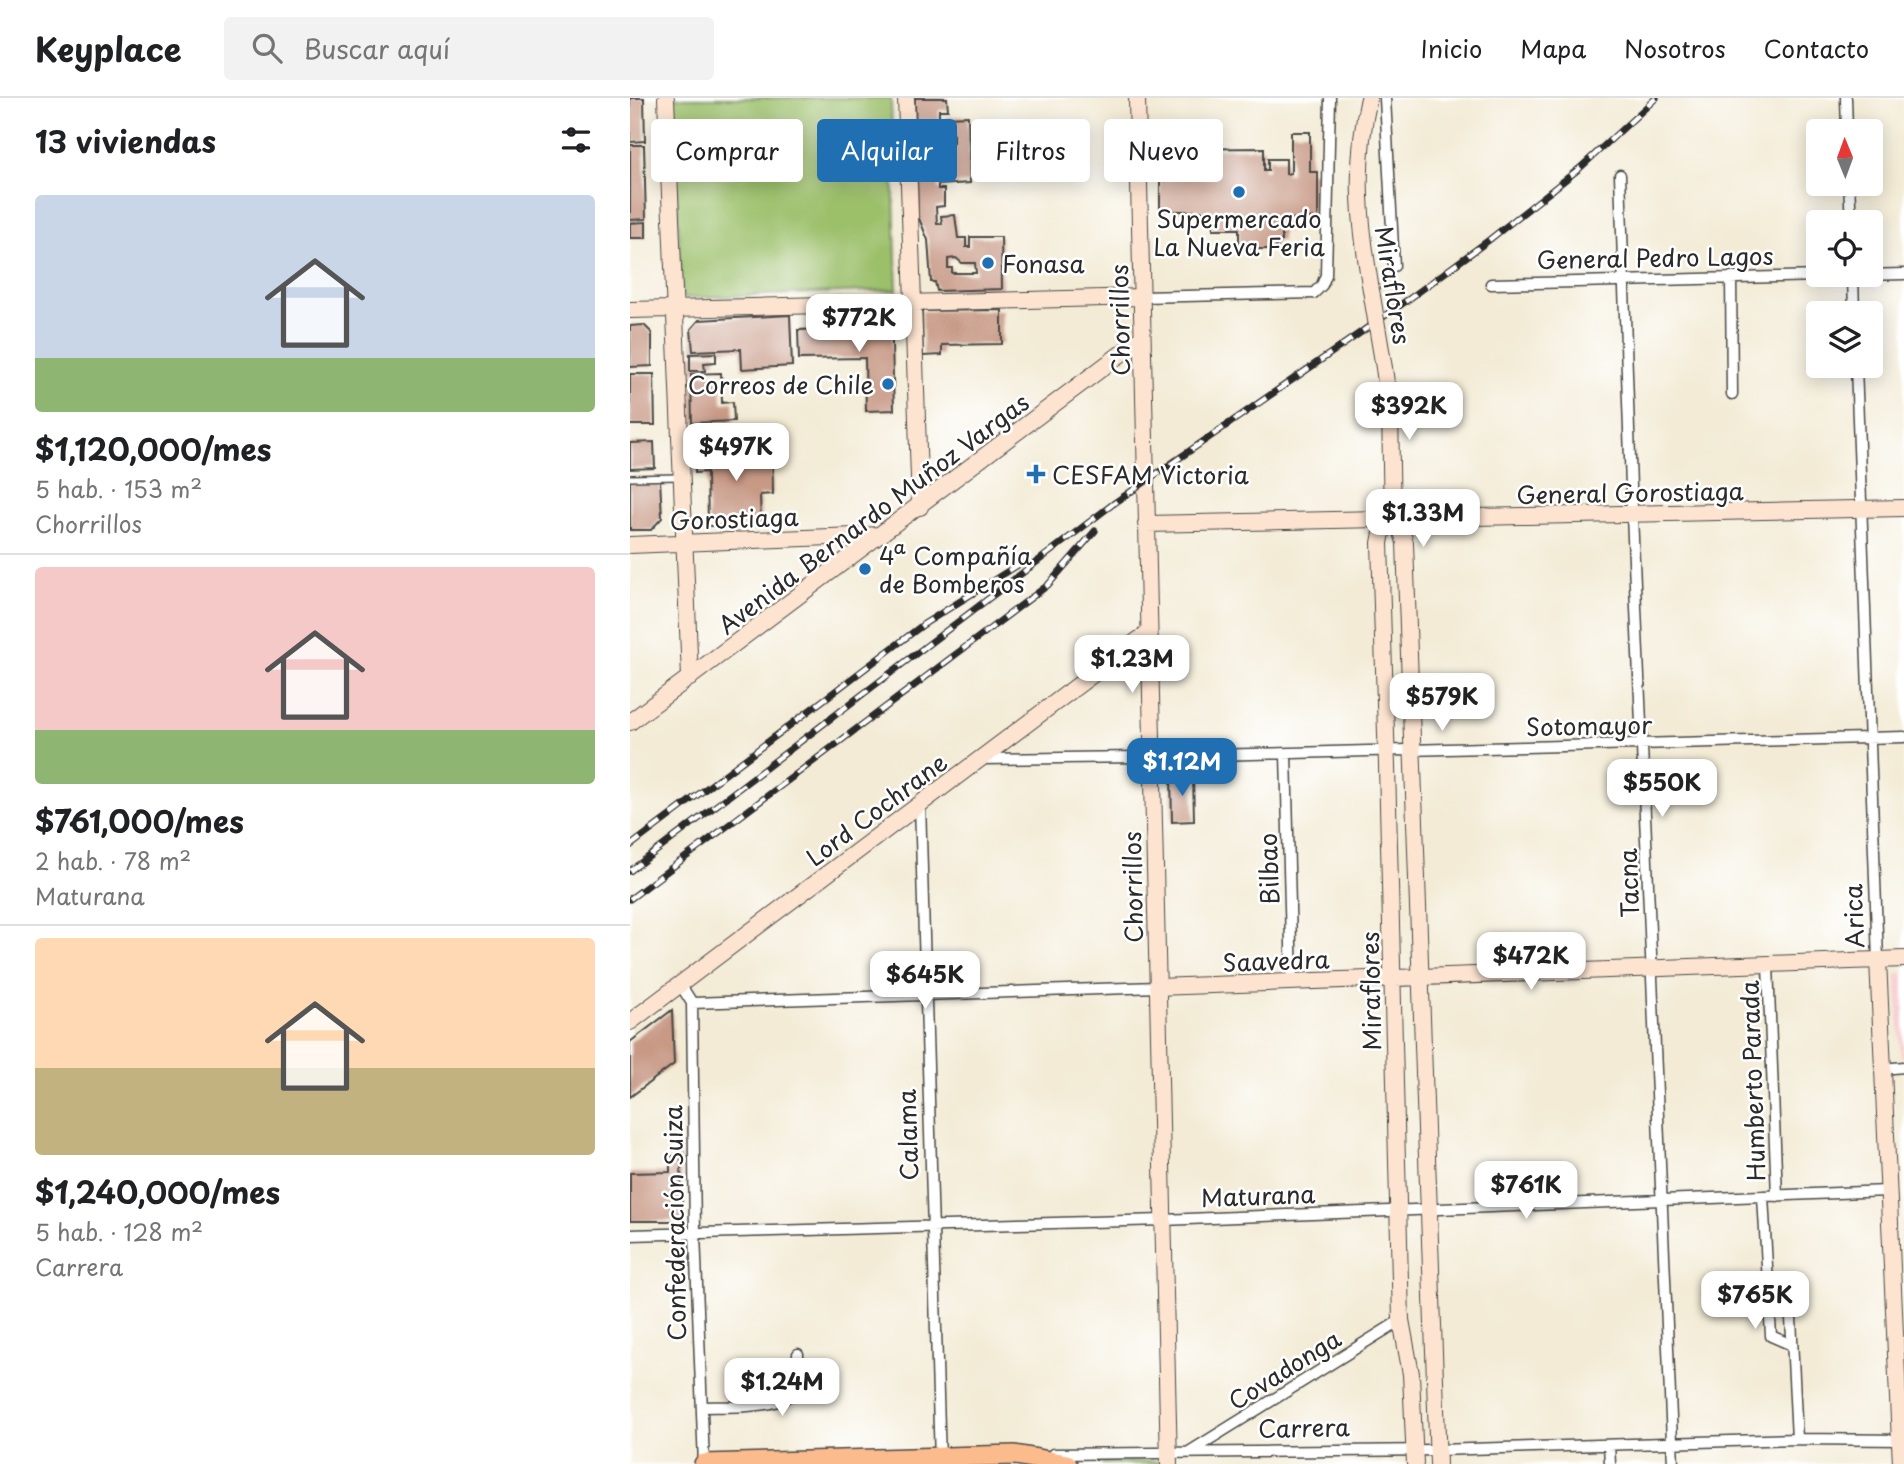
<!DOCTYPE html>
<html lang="es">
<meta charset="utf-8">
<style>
body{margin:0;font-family:"Playpen Sans",sans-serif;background:#f2f2f2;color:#202124;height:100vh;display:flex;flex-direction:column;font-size:26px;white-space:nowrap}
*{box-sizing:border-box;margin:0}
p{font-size:23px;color:#757577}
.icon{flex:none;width:38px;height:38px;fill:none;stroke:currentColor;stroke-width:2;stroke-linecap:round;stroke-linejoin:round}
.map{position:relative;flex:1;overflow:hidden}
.panel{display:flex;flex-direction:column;background:#fff;width:630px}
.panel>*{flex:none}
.guide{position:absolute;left:21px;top:21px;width:665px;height:63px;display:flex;gap:14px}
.needle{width:46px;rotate:359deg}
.tools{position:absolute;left:1176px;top:21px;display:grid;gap:14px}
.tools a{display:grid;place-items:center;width:77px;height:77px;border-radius:7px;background:#fff;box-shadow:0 4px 18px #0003;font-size:35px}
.price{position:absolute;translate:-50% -60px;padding:0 16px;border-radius:14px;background:#fff;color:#222;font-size:23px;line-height:46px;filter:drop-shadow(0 2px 4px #0008)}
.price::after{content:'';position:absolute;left:50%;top:42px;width:21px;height:16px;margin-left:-10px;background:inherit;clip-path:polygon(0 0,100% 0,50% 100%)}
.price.active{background:#1f6fb2;color:#fff}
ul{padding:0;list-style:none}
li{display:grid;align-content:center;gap:14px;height:371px;padding:0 35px}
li+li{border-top:2px solid #e0e0e0}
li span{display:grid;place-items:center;height:217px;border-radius:7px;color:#555}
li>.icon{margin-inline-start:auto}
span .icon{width:126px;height:126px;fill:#fffc;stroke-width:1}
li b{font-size:30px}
h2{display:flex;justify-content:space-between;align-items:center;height:84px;padding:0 35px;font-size:30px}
.chip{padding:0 24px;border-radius:7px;background:#fff;box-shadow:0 4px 18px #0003;font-size:24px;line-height:63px}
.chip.active{background:#1f6fb2;color:#fff}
header{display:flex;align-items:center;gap:42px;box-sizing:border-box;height:98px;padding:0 35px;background:#fff;border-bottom:2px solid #e0e0e0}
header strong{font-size:33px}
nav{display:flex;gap:38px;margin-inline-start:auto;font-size:24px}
.search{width:490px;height:63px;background:#f2f2f2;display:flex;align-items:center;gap:18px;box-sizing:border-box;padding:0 24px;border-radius:7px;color:#757577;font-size:26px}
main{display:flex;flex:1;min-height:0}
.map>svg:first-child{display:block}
.built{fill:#f7cfd1}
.green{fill:#9cc06b;stroke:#64764b;stroke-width:2}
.building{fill:#c89a86;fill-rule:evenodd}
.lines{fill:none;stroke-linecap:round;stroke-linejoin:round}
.lane-casing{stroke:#494844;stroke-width:8}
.street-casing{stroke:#494844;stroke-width:13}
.secondary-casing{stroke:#494844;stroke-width:18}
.highway-casing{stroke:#494844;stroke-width:22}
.lane{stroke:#fff;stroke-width:5}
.street{stroke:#fff;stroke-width:10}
.secondary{stroke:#fde4d1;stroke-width:16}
.highway{stroke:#fbbb8c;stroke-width:19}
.rail-casing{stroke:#2b2b2b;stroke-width:7}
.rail{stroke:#fff;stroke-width:4.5;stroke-dasharray:13;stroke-linecap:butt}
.secondary-bridge-casing{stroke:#494844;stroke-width:18;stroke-linecap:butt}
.secondary-bridge{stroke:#fde4d1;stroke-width:16}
.poi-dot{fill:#1f6fb2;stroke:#fff;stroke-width:2.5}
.labels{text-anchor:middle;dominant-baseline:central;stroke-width:5;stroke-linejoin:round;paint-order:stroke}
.poi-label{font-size:24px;fill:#2b2b2b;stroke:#fff;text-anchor:start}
.street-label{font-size:24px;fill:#2b2b2b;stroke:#fff}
</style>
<header>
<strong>Keyplace</strong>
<div class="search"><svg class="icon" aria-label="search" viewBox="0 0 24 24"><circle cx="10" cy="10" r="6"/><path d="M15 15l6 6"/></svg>Buscar aquí</div>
<nav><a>Inicio</a><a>Mapa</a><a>Nosotros</a><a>Contacto</a></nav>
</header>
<main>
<section class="panel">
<h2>13 viviendas<svg class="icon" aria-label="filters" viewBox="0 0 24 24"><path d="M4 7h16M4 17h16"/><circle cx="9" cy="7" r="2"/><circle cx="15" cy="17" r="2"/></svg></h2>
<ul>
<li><span style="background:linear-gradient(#c9d6e8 75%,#8fb573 0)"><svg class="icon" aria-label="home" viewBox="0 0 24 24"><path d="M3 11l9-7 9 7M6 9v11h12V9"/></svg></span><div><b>$1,120,000/mes</b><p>5 hab. · 153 m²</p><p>Chorrillos</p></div></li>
<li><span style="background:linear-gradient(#f6c9c9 75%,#8fb573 0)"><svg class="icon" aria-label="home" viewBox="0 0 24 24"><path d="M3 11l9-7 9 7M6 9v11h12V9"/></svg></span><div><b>$761,000/mes</b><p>2 hab. · 78 m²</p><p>Maturana</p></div></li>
<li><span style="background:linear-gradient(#ffd9b3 60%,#c2b280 0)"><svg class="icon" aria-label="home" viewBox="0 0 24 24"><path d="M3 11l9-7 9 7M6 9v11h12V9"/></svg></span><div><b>$1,240,000/mes</b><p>5 hab. · 128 m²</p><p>Carrera</p></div></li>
</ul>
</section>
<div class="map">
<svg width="1274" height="1366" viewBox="0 0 1274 1366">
<rect width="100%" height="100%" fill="#fff"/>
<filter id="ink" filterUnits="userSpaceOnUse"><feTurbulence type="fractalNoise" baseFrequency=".0143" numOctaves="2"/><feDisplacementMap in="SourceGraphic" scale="14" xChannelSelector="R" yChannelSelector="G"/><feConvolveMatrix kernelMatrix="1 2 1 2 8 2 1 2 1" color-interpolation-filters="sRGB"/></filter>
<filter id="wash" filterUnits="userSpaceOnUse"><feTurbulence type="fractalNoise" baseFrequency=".00686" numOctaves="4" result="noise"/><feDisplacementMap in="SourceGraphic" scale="28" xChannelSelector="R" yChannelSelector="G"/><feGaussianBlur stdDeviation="1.57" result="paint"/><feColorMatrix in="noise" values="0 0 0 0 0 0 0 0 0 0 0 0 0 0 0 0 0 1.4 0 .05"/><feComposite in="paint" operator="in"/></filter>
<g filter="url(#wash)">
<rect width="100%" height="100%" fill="#f3ebd5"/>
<path class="built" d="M1266,875H1274V959H1271Z"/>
<path class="green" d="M42,0H261L267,192L52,200Z
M465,1362L532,1363V1366H472Z"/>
<g id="blocks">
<path class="building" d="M0,0H14L15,43L0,44Z
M285,0H317L318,12H309V21H317V19L338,18L340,85L308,87V91H314V108L306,109L307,126H312L311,118L325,117L328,140H336V149H340V139H371L372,191L307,193L305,184H301L298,142L288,118ZM323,34V44H302L301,35ZM326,160L332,165H345L346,175H322V170H318V161Z
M661,34H680V74H688V120L660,121V133H652V143H646V151H609V131H583V113H530V51L634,50V72H638V61H656V76L661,75Z
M0,47H14L16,121L0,122Z
M16,124V140H0V125Z
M372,212V246L312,247V257L293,258L292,213Z
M261,214L264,312L236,313L235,260L169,261L168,232L227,230L228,239H233L232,215Z
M160,217L162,268L112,271L111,251L63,253L61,231L69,222Z
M14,227L22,235V268L0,269V228Z
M86,255V264L74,265L75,273H60V256Z
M91,275L92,305L103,304L104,323L62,325L61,276Z
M0,276H24L25,327H0Z
M24,344L25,370L0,371V345Z
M142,349L143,396L130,397L131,427L78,428L77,374L65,375V350Z
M0,381H30L32,420L21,432H0Z
M541,676H563L564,723L542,724Z
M42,912L44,966L0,999V944Z
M40,1058H51L52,1123H0V1075L40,1074Z"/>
</g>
</g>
<g filter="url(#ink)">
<use href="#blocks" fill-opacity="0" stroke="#494844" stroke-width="2"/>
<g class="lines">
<g class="lane-casing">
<path id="lane" d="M0,380L49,379"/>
</g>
<g class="street-casing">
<path id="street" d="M755,0L764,168
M1216,0L1217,33
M990,77L1002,417L1043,1366
M1219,86L1221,124
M1223,177L1224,215
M1101,179L1102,296
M861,186L1274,176
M512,199L684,195L692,187L696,177L700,0
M1226,268L1248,862
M656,656L662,884
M350,661L508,659L1274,639
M290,706L310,1363
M1138,867L1147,1098
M50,886L62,905L65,1135L74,1366
M62,905L527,889
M1252,971L1274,969
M1133,1098L1141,1238L1162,1247
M0,1137L533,1122L1257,1093
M1138,1187L1160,1200L1167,1341
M72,1309C95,1308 156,1313 166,1289C170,1279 168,1266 168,1256
M979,1347L980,1366
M559,1354L771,1222
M423,1356L808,1352L1167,1341L1274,1342"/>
</g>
<g class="secondary-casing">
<path id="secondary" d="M36,0L60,580
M276,0L290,409
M507,0L539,1366
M739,0C723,69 730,129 742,198
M0,212L512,199
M754,270L760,313L762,422L772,434L775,445L808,1366
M762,422L752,435L750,445L757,668L771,1222L781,1276L785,1366
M516,426L1274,410
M0,447L251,437
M0,624L512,240
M1248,862L1271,1366
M527,889L1274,861
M0,924L519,534"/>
</g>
<g class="highway-casing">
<path id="highway" d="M74,1366L385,1357L437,1366"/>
</g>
<use href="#lane" class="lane"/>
<use href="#street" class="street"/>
<use href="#secondary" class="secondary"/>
<use href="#highway" class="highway"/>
<g class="rail-casing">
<path id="rail" d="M0,748L294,526L391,465
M0,773L483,406L779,201L859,142L950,70L1026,0
M0,801L418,487L465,433"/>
</g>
<use href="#rail" class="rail"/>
<g class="secondary-bridge-casing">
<path id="secondary-bridge" d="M742,198L754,270"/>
</g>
<use href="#secondary-bridge" class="secondary-bridge"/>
</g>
</g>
<g class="poi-dot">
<circle cx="609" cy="94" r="7"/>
<circle cx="358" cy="165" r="7"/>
<circle cx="258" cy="286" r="7"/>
<path d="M402.5 365.5h7v7h7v7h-7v7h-7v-7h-7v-7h7z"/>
<circle cx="235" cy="471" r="7"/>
</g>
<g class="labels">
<g class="poi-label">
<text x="609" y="120" text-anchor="middle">Supermercado<tspan x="609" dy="28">La Nueva Feria</tspan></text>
<text x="372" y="165">Fonasa</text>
<text x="244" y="286" text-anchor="end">Correos de Chile</text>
<text x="422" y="376">CESFAM Victoria</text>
<text x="249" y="457">4ª Compañía<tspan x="249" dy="28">de Bomberos</tspan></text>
</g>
<g class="street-label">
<text transform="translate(1025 159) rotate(-1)">General Pedro Lagos</text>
<text transform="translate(764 187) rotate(81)">Miraflores</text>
<text transform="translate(489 222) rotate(-91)">Chorrillos</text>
<text transform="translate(1000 394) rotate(-1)">General Gorostiaga</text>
<text transform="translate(243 415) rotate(-37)">Avenida Bernardo Muñoz Vargas</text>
<text transform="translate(104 420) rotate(-2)">Gorostiaga</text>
<text transform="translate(959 627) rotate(-1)">Sotomayor</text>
<text transform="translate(246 711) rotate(-37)">Lord Cochrane</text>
<text transform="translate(638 771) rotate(-92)">Bilbao</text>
<text transform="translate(998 785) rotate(-92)">Tacna</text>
<text transform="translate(502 789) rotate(-91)">Chorrillos</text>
<text transform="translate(1223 818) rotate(-92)">Arica</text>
<text transform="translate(646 862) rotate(-2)">Saavedra</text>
<text transform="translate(740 893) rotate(-91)">Miraflores</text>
<text transform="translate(1122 983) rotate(-92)">Humberto Parada</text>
<text transform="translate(277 1037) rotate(-92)">Calama</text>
<text transform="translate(628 1097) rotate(-2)">Maturana</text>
<text transform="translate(44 1125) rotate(-91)">Confederación Suiza</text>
<text transform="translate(654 1271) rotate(-32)">Covadonga</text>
<text transform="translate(674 1329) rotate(-1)">Carrera</text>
</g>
</g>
</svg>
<div class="tools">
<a><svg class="needle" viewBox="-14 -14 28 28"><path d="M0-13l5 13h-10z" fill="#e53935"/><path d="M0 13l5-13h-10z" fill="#757577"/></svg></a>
<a><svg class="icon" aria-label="locate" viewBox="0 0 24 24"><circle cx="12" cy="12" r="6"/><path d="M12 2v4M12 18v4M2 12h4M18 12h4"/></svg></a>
<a><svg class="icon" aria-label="layers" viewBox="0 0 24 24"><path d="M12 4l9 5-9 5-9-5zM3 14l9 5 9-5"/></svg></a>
</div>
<b class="price" style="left:229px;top:256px">$772K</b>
<b class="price" style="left:779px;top:344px">$392K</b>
<b class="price" style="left:106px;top:385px">$497K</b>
<b class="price" style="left:793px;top:451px">$1.33M</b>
<b class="price" style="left:502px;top:597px">$1.23M</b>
<b class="price" style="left:812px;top:635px">$579K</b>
<b class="price active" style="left:552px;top:700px">$1.12M</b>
<b class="price" style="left:1032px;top:721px">$550K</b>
<b class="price" style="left:901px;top:894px">$472K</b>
<b class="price" style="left:295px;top:913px">$645K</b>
<b class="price" style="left:896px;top:1123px">$761K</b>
<b class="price" style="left:1125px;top:1233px">$765K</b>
<b class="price" style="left:152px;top:1320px">$1.24M</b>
<div class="guide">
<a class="chip">Comprar</a>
<a class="chip active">Alquilar</a>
<a class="chip">Filtros</a>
<a class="chip">Nuevo</a>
</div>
</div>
</main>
